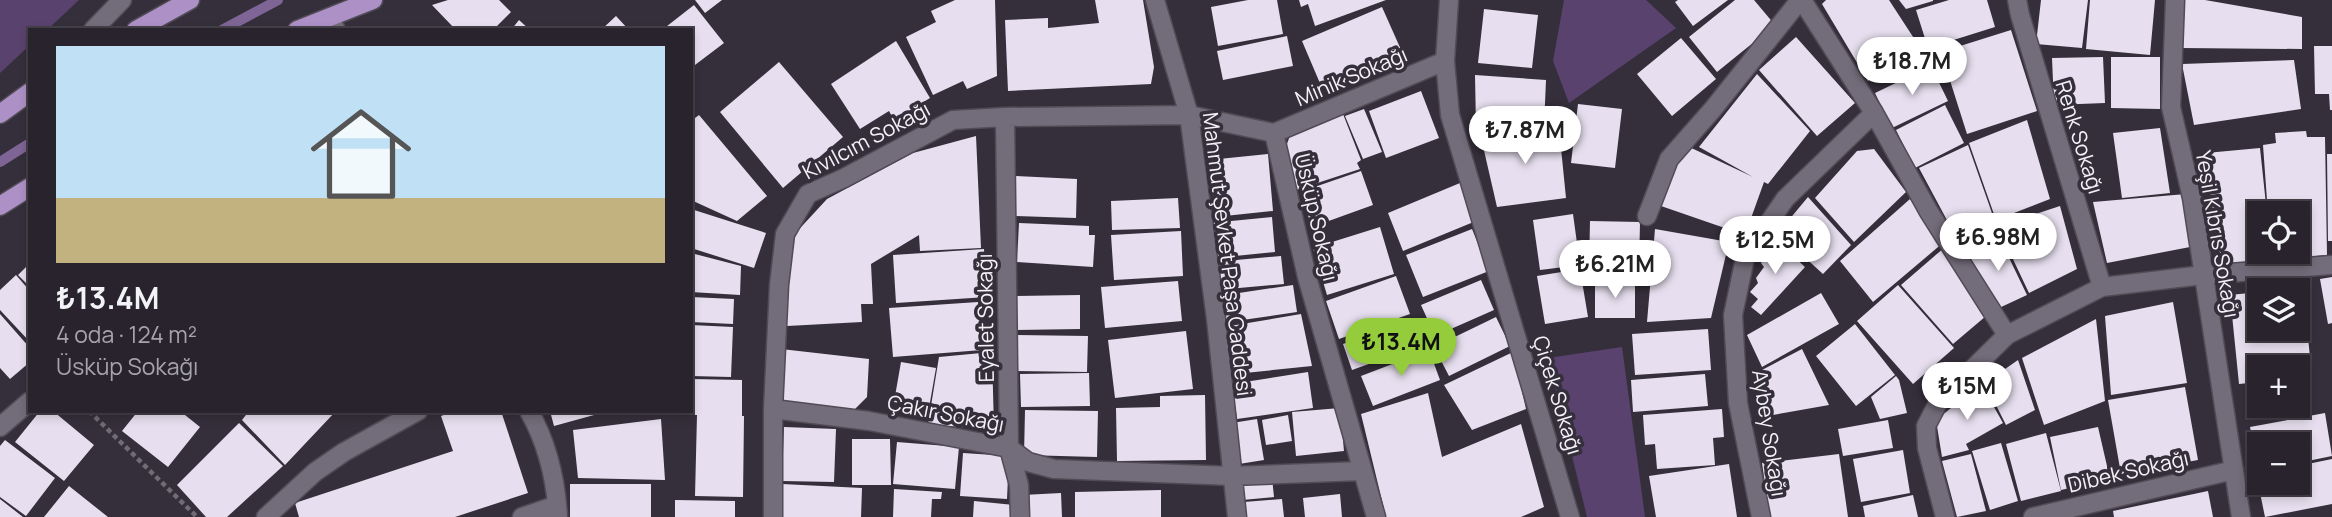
<!DOCTYPE html>
<html lang="tr">
<meta charset="utf-8">
<style>
body{margin:0;font-family:Manrope,sans-serif;background:#302b34;color:#f1f3f6;height:100vh;display:flex;flex-direction:column;font-size:26px;white-space:nowrap}
*{box-sizing:border-box;margin:0}
p{font-size:23px;color:#a5a4a9}
.icon{flex:none;width:38px;height:38px;fill:none;stroke:currentColor;stroke-width:2;stroke-linecap:round;stroke-linejoin:round}
.map{position:relative;flex:1;overflow:hidden}
.side{position:absolute;left:28px;top:28px;width:665px;height:385px;display:flex;flex-direction:column;background:#28232c;border-radius:0px;box-shadow:0 4px 10px #0003,0 0 0 2px #444048}
.side>*{flex:none}
.fabs{position:absolute;left:2247px;top:201px;display:grid;gap:14px}
.fabs a{display:grid;place-items:center;width:63px;height:63px;border-radius:0px;background:#28232c;box-shadow:0 4px 10px #0003,0 0 0 2px #444048;font-size:35px}
.price{position:absolute;translate:-50% -60px;padding:0 16px;border-radius:24px;background:#fff;color:#222;font-size:23px;line-height:46px;filter:drop-shadow(0 2px 4px #0008)}
.price::after{content:'';position:absolute;left:50%;top:42px;width:21px;height:16px;margin-left:-10px;background:inherit;clip-path:polygon(0 0,100% 0,50% 100%)}
.price.active{background:#94cc3b;color:#111}
ul{padding:0;list-style:none}
li{display:grid;align-content:center;gap:14px;height:371px;padding:0 28px}
li+li{border-top:2px solid #444048}
li span{display:grid;place-items:center;height:217px;border-radius:0px;color:#555}
li>.icon{margin-inline-start:auto}
span .icon{width:126px;height:126px;fill:#fffc;stroke-width:1}
li b{font-size:30px}
.map>svg:first-child{display:block}
.green{fill:#5a426e}
.lines{fill:none;stroke-linecap:round;stroke-linejoin:round}
.stream{stroke:#7f6496;stroke-width:10}
.building{fill:#e7dfef}
.minor-casing{stroke:#514b56;stroke-width:21}
.major-casing{stroke:#514b56;stroke-width:21}
.path{stroke:#716b76;stroke-width:4.5;stroke-dasharray:5 3.5;stroke-linecap:butt}
.minor{stroke:#736c7a;stroke-width:18}
.major{stroke:#ad90c6;stroke-width:18}
.labels{text-anchor:middle;dominant-baseline:central;stroke-width:7;stroke-linejoin:round;paint-order:stroke}
.street-label{font-size:21px;fill:#f5f1f9;stroke:#352f3b}
</style>
<div class="map">
<svg width="2332" height="517" viewBox="0 0 2332 517">
<rect width="100%" height="100%" fill="#352f3b"/>
<path class="green" d="M0,0H79L47,30H30V45L0,73Z
M1564,0H1646L1676,28L1569,103L1553,61Z
M1622,347L1645,517H1587L1548,358Z"/>
<g class="lines">
<path class="stream" d="M222,30L278,0
M0,162L30,143"/>
</g>
<path class="building" d="M448,0H499L511,12L493,30H456L432,5Z
M695,0H722L705,13Z
M955,0H995L997,76L967,89L963,81L933,95L906,37L936,22L931,11Z
M1095,0H1143L1154,67L1151,84L1008,91L1005,20L1048,18V28L1099,23Z
M1248,0H1277L1283,34L1218,46L1211,7Z
M1299,0H1386L1315,26L1308,4L1301,7Z
M1678,0H1728L1693,26L1675,2Z
M1735,0H1754L1775,25L1717,72L1689,37Z
M1826,0H1889L1917,43L1868,81L1822,4Z
M1899,0H1933V1L1906,9Z
M1949,0H1987L1995,27L1928,48L1916,10Z
M2041,0H2088L2082,48L2036,44Z
M2090,0H2155L2150,55L2086,49Z
M2183,0H2205L2302,17V49L2181,48Z
M694,5L724,43L691,68V30H662Z
M1382,7L1406,61L1325,95L1302,41Z
M1484,9L1538,15L1532,68L1478,63Z
M616,16L629,30H601Z
M519,20L530,30H511Z
M2011,30L2037,111L1967,134L1941,52Z
M1287,36L1293,66L1223,80L1217,51Z
M1796,37L1855,103L1817,136L1759,70Z
M1681,38L1716,79L1672,116L1637,74Z
M896,41L930,98L894,120L889,111L860,129L831,84Z
M2314,46H2332V110H2330L2329,94H2315Z
M2103,57L2105,103L2054,105L2052,58Z
M2111,57H2160V109L2111,108Z
M2294,60L2301,109L2194,125L2182,64Z
M779,62L843,137L783,188L720,112Z
M1931,66L1948,101L1892,128L1875,93Z
M1757,74L1810,131L1768,184L1764,182L1745,235L1661,206L1685,145L1753,177L1699,147Z
M1475,75L1546,80L1544,126L1476,127Z
M1421,91L1439,138L1386,158L1369,111Z
M1578,104L1622,109L1615,168L1571,163Z
M1945,105L1964,143L1915,168L1896,130Z
M1364,109L1382,152L1363,159L1345,116Z
M1343,114L1361,160L1357,163L1360,169L1296,190L1284,152L1291,133Z
M699,115L767,196L737,221L691,200V121Z
M2027,120L2050,199L1996,220L1969,143Z
M1559,128L1566,198L1497,207L1480,133Z
M2160,128L2170,193L2122,198L2113,133Z
M2306,131L2307,137H2325L2327,255L2271,260L2272,264L2218,270L2206,153L2260,148L2267,214H2259V252H2298V214H2268L2263,145L2276,143L2275,133Z
M976,136L981,248L920,251L919,235L871,264L873,304H861L862,322L787,326L784,269L791,238L827,199L913,153Z
M1968,145L1999,233L1963,250L1919,168Z
M1874,149L1906,192L1854,242L1815,198L1857,151Z
M1268,154L1273,211L1215,217L1209,160Z
M2327,154H2332V241H2328Z
M1361,171L1373,205L1312,227L1300,192Z
M1016,176L1077,179L1076,218L1014,216Z
M1460,183L1476,221L1403,251L1388,213Z
M2186,194L2190,247L2107,263L2093,202Z
M1808,197L1851,245L1823,274L1778,233Z
M1178,198L1180,228L1112,230L1111,201Z
M1910,199L1944,242L1873,302L1840,261Z
M2060,206L2077,269L2029,293L2002,236L2015,229L2012,222Z
M691,209L766,233L754,268L691,248Z
M1573,214L1580,265L1540,270L1533,220Z
M1272,217L1275,252L1215,258L1211,223Z
M1590,221L1640,222L1639,270H1589Z
M1019,223L1089,226V235H1095L1093,267L1017,262Z
M1380,227L1394,274L1327,295L1313,248Z
M1472,229L1489,271L1423,297L1406,255Z
M1655,229L1729,242L1711,318L1647,322Z
M1181,231L1183,276L1114,280L1111,235Z
M1999,237L2027,295L1999,308L1968,254Z
M1776,240L1805,267L1761,315L1751,307L1758,299L1750,292L1758,283L1756,278L1764,267L1761,263Z
M1945,247L1986,316L1953,344L1901,285Z
M984,249L987,297L896,303L893,255Z
M691,253L741,266L740,295L691,292Z
M1281,256L1284,284L1217,290L1214,262Z
M30,263V287L18,275Z
M1580,269L1588,317L1545,324L1537,276Z
M16,275L30,291V342L0,310V290Z
M1396,276L1410,314L1339,339L1326,301Z
M2332,277V323L2328,324L2320,279Z
M1481,280L1494,310L1435,336L1421,305Z
M1178,281L1182,321L1105,328L1101,287Z
M1635,281V318H1595V282Z
M1293,285L1297,312L1222,323L1219,296Z
M1898,285L1954,348L1913,384L1857,321Z
M2303,288L2312,377L2298,378V368H2259V382L2239,384L2230,295L2259,292V329H2298V289Z
M1821,293L1839,324L1762,367L1747,335Z
M1080,295V329L1014,330V296Z
M691,297L734,299L733,324L691,322Z
M978,302L982,350L893,357L889,308Z
M2173,302L2187,383L2111,395L2105,316Z
M0,314L30,348V362L10,379L0,368Z
M1301,314L1312,366L1225,375L1224,327Z
M1496,317L1510,346L1449,376L1434,347Z
M1413,319L1422,345L1352,370L1343,344Z
M2096,319L2105,401L2044,425L2022,358Z
M1855,324L1895,375L1856,406L1816,356Z
M691,325L733,327L731,377L691,376Z
M1708,329L1711,370L1635,375L1632,334Z
M1186,331L1193,389L1115,398L1108,340Z
M1017,335L1088,336L1087,372L1016,371Z
M781,349L869,359L867,397L850,414L780,402Z
M1802,349L1829,405L1767,416L1762,370Z
M1429,350L1440,380L1373,406L1361,376Z
M992,352L994,430L928,424L939,357Z
M1513,352L1526,409L1472,430L1444,385Z
M2018,360L2035,410L2006,425L1985,383Z
M901,362L936,368L929,408L894,402Z
M1308,372L1313,408L1237,419L1232,384Z
M1089,373L1090,406L1021,407L1020,374Z
M1705,374L1708,406L1633,412L1631,380Z
M1896,376L1899,380L1907,413L1880,419L1871,397Z
M691,379L742,380V416H744L743,497L695,496L697,415L628,414V411H691Z
M1981,384L2003,423L1966,444L1969,450L1942,457L1936,420Z
M2185,387L2198,460L2121,474L2108,400Z
M1428,393L1442,457L1521,424L1544,507L1521,517H1386L1361,414Z
M1205,395L1206,460L1117,461L1116,408L1160,407V396Z
M1340,408L1344,451L1296,456L1292,412Z
M1722,409L1724,437L1713,438L1715,465L1657,469L1655,444L1645,445L1643,415Z
M1025,410L1098,411L1097,457L1024,455Z
M40,411H53L94,445L64,481L15,442Z
M138,411H180L200,427L168,467L122,431Z
M249,411H336L285,465L242,420Z
M455,411H501L528,493L455,517H299L295,503L453,451L441,416Z
M550,411H605V412L554,426Z
M2325,413L2332,456L2298,463V444H2259L2258,467L2250,427Z
M1288,415L1292,441L1266,445L1262,420Z
M661,419L665,480L578,478L573,430Z
M1257,419L1264,460L1239,464L1232,423Z
M1888,420L1893,448L1843,456L1838,429Z
M239,423L283,466L227,517H206L177,485Z
M784,427L836,429L834,482L782,481Z
M2098,427L2110,479L2061,490L2050,437Z
M2046,433L2061,491L2021,501L2006,444Z
M852,439H890L891,485H852Z
M5,440L55,478L26,516L0,497V446Z
M897,442L959,447L955,489L893,484Z
M2001,443L2018,501L1990,510L1972,451Z
M1903,450L1910,493L1861,502L1853,459Z
M963,453L1009,456L1007,499L960,496Z
M1839,454L1848,517H1770L1762,463Z
M1971,454L1986,511L1957,517L1942,461Z
M2332,459V504L2265,517L2258,483H2298V466Z
M1729,464L1737,517H1656L1649,476Z
M1272,478L1274,497L1242,500L1240,481Z
M570,484H651V517H570Z
M782,484L862,488L861,517H781Z
M69,486L108,517H44Z
M894,489L942,492L941,499H932L931,517H893Z
M1161,490V517H1075V492Z
M2208,491L2213,517H2114L2113,511Z
M1061,493L1062,517H1023V495Z
M1340,494L1342,517H1305L1303,498Z
M1913,495L1918,517H1865L1863,506Z
M0,499L23,517H0Z
M1282,499L1284,517H1245L1244,502Z
M675,500L735,501V517H675Z
M974,501L1014,505L1012,517H973Z"/>
<g class="lines">
<g class="minor-casing">
<path id="minor" d="M1155,0L1189,115L1216,319L1237,517
M1449,0L1445,61L1450,115L1570,517
M1802,0L1874,113L1929,212L2007,335
M2017,0L2020,15L2102,287
M2175,0L2171,107L2192,198L2241,517
M329,18L336,30
M93,30L122,0
M1005,117L1009,448L1019,485L1020,517
M1274,133L1445,61
M1647,216L1669,159L1713,109L1800,0
M773,409L869,421L1009,448L1028,462L1054,469L1232,476L1362,471
M529,411C547,443 556,481 558,517
M0,427L30,401
M266,517L315,472L344,452L418,411
M522,517L557,505
M773,517V409L779,285L785,234L808,194L844,178L953,120L1005,117L1189,115L1274,133L1307,277L1376,517
M1761,517L1738,403L1733,315L1745,258L1785,199L1874,113
M1945,517L1927,448L1926,426L1938,403L2007,335L2102,287L2203,275L2332,265
M2033,517L2234,470"/>
</g>
<g class="major-casing">
<path id="major" d="M136,30L190,0
M297,30L373,0
M0,114L30,92
M0,206L30,187"/>
</g>
<path class="path" d="M89,411L197,517"/>
<use href="#minor" class="minor"/>
<use href="#major" class="major"/>
</g>
<g class="labels">
<g class="street-label">
<text transform="translate(1351 76) rotate(-23)">Minik Sokağı</text>
<text transform="translate(2080 137) rotate(73)">Renk Sokağı</text>
<text transform="translate(866 140) rotate(-28)">Kıvılcım Sokağı</text>
<text transform="translate(1317 217) rotate(77)">Üsküp Sokağı</text>
<text transform="translate(2218 234) rotate(80)">Yeşil Kıbrıs Sokağı</text>
<text transform="translate(1228 254) rotate(83)">Mahmut Şevket Paşa Caddesi</text>
<text transform="translate(985 318) rotate(-91)">Eyalet Sokağı</text>
<text transform="translate(1558 395) rotate(73)">Çiçek Sokağı</text>
<text transform="translate(946 413) rotate(11)">Çakır Sokağı</text>
<text transform="translate(1770 433) rotate(81)">Aybey Sokağı</text>
<text transform="translate(2128 471) rotate(-13)">Dibek Sokağı</text>
</g>
</g>
</svg>
<div class="fabs">
<a><svg class="icon" aria-label="locate" viewBox="0 0 24 24"><circle cx="12" cy="12" r="6"/><path d="M12 2v4M12 18v4M2 12h4M18 12h4"/></svg></a>
<a><svg class="icon" aria-label="layers" viewBox="0 0 24 24"><path d="M12 4l9 5-9 5-9-5zM3 14l9 5 9-5"/></svg></a>
<a>+</a>
<a>−</a>
</div>
<b class="price" style="left:1912px;top:97px">₺18.7M</b>
<b class="price" style="left:1525px;top:166px">₺7.87M</b>
<b class="price" style="left:1998px;top:273px">₺6.98M</b>
<b class="price" style="left:1775px;top:276px">₺12.5M</b>
<b class="price" style="left:1615px;top:300px">₺6.21M</b>
<b class="price active" style="left:1401px;top:378px">₺13.4M</b>
<b class="price" style="left:1967px;top:422px">₺15M</b>
<section class="side">
<ul>
<li><span style="background:linear-gradient(#bfe0f5 70%,#c2b280 0)"><svg class="icon" aria-label="home" viewBox="0 0 24 24"><path d="M3 11l9-7 9 7M6 9v11h12V9"/></svg></span><div><b>₺13.4M</b><p>4 oda · 124 m²</p><p>Üsküp Sokağı</p></div></li>
</ul>
</section>
</div>
